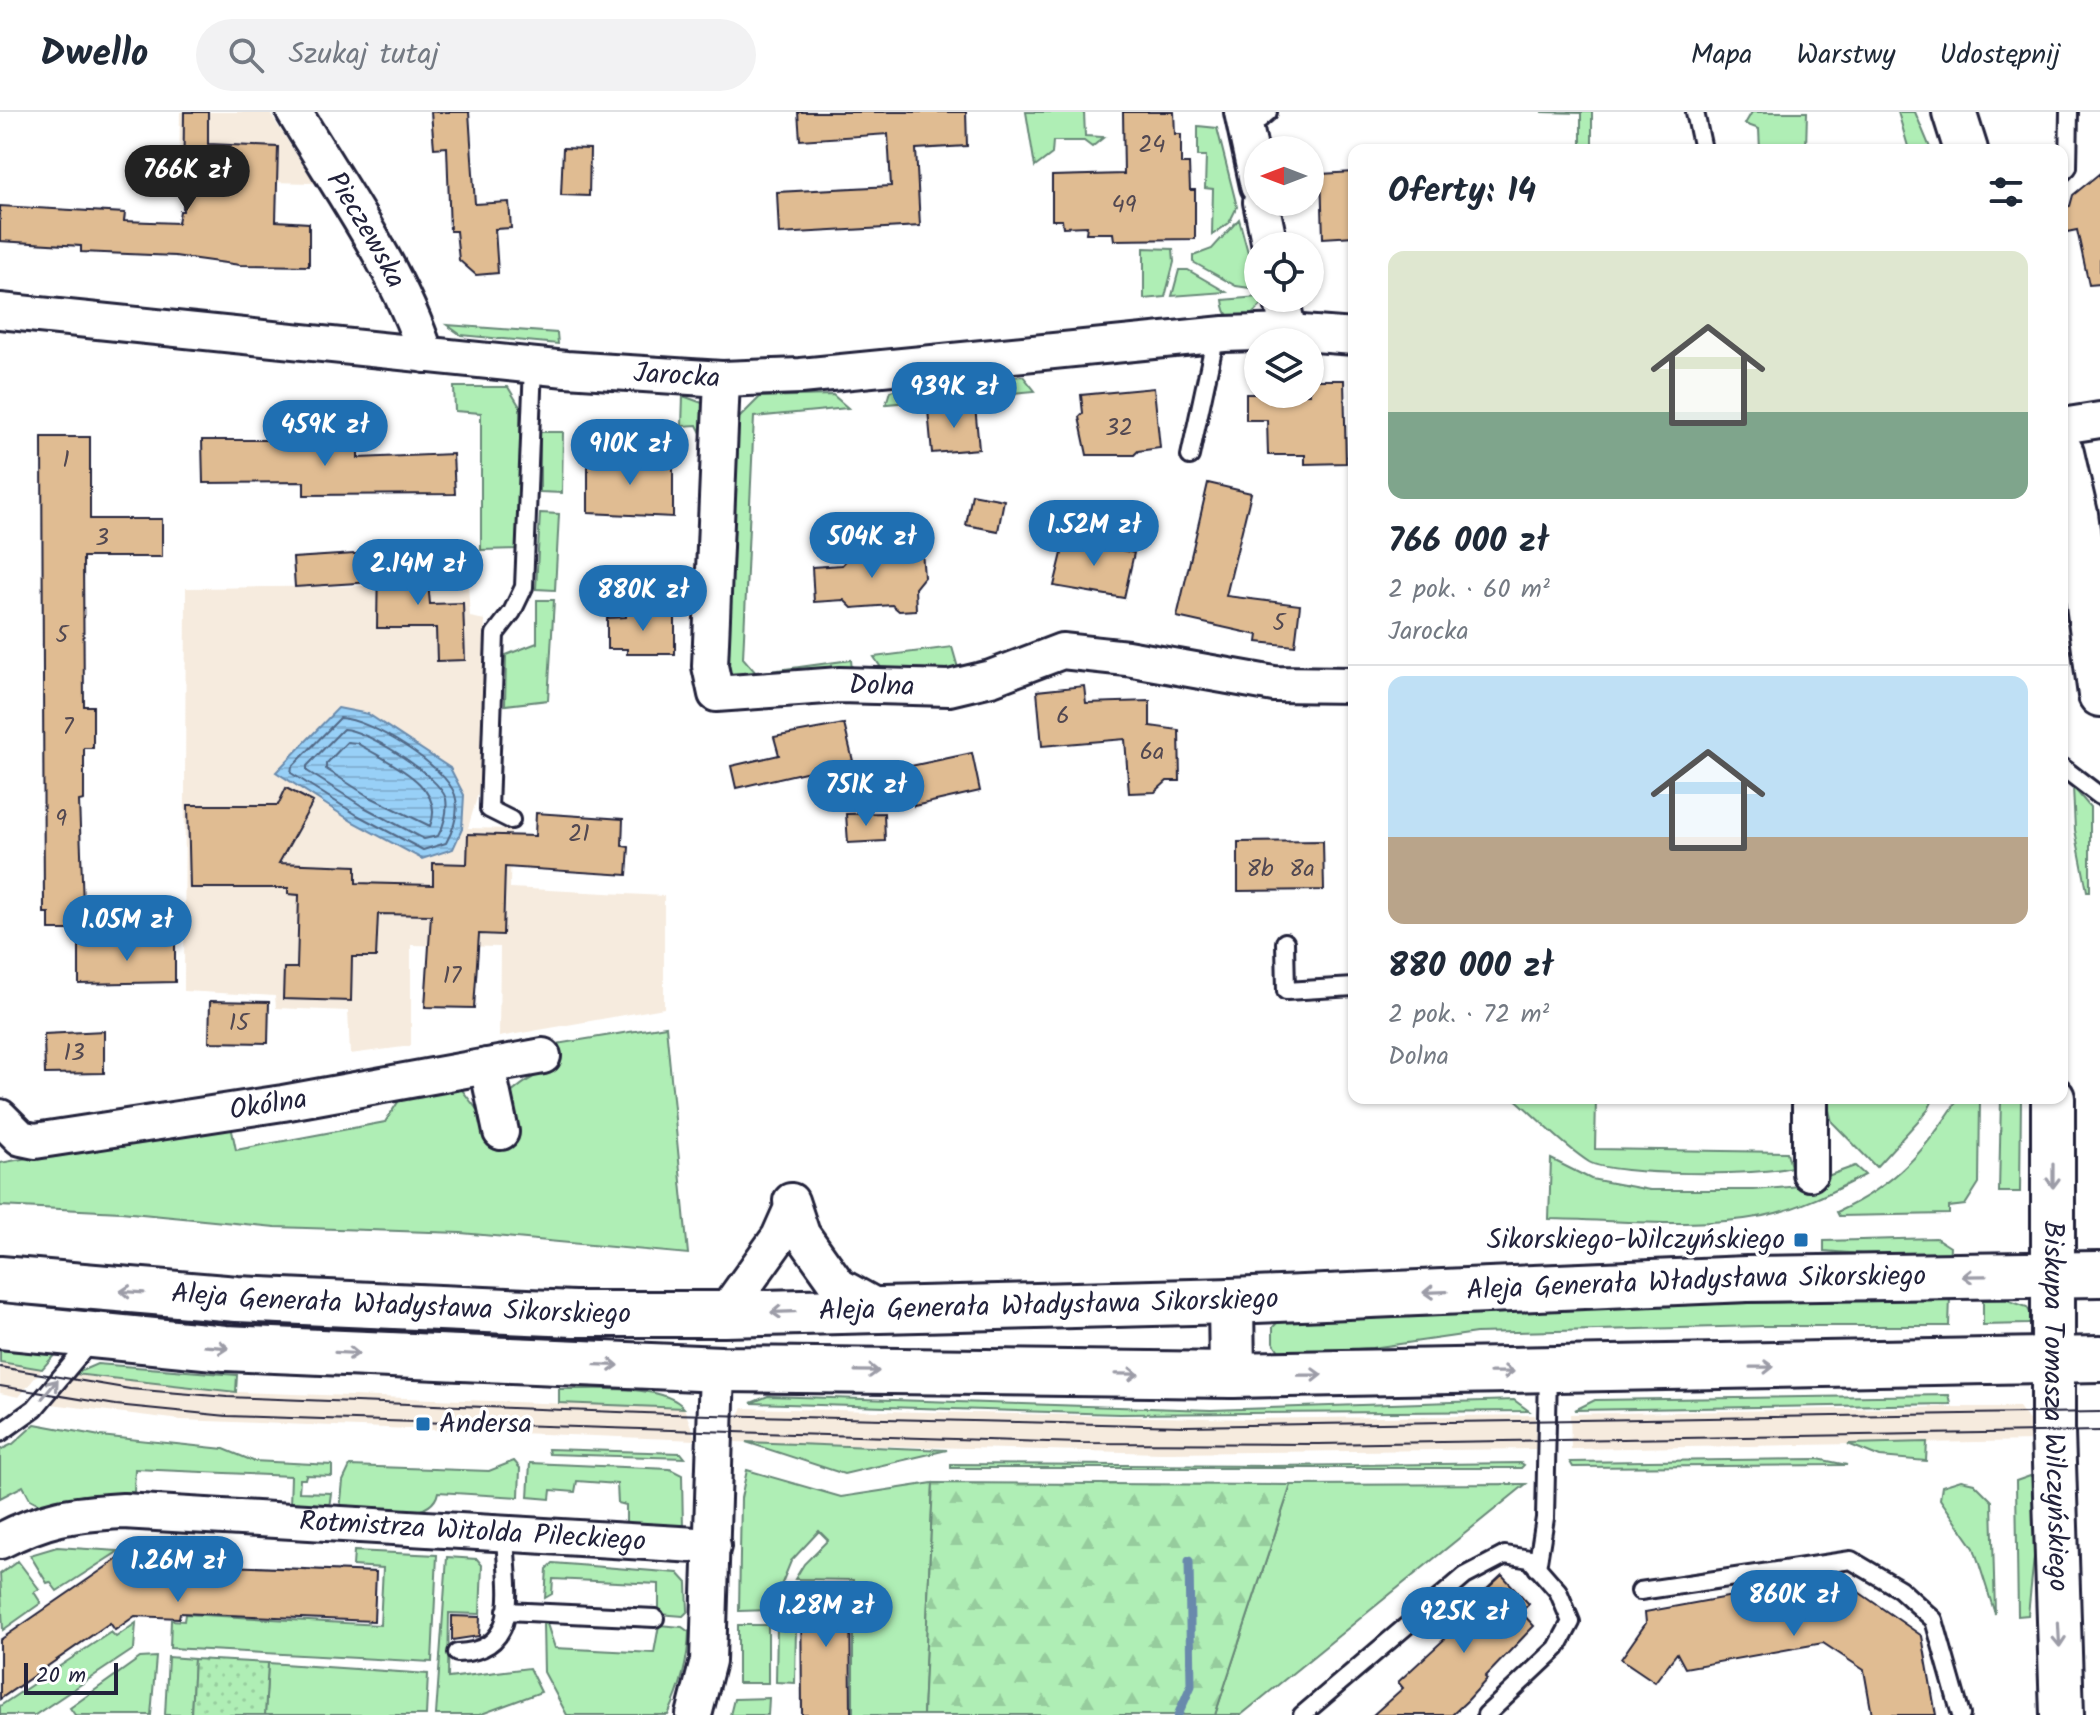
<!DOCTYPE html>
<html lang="pl">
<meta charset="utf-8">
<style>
body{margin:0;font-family:Kalam,sans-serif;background:#f2f2f3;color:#1f2937;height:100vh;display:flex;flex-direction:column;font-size:30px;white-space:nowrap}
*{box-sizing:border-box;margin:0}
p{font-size:26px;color:#747a83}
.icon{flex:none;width:44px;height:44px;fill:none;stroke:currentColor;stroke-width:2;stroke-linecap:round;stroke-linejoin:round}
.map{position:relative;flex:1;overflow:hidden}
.sheet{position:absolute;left:1348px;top:32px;width:720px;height:960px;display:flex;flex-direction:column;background:#fff;border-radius:16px;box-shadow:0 2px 6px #0004}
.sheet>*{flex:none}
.needle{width:52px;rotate:270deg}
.tools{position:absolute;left:1244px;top:24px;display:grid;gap:16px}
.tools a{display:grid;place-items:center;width:80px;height:80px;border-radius:50%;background:#fff;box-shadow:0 2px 6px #0004;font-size:40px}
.scale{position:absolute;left:24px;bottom:20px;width:94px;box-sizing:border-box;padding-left:8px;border:4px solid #22223b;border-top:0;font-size:22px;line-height:28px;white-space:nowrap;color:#22223b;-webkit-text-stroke:6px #fff;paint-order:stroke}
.price{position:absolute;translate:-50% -68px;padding:0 18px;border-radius:28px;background:#1f6fb2;color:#fff;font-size:26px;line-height:52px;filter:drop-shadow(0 2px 4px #0008)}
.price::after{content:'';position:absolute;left:50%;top:48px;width:24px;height:18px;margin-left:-12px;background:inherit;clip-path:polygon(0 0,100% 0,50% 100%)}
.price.on{background:#222;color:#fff}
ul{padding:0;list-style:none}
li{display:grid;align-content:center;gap:16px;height:424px;padding:0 40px}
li+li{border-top:2px solid #e0e1e3}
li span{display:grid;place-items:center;height:248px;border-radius:16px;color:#555}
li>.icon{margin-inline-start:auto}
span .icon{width:144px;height:144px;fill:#fffc;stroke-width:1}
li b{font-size:34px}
h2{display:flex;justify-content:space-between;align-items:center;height:96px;padding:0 40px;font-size:34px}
header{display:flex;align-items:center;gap:48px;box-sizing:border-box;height:112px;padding:0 40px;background:#fff;border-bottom:2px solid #e0e1e3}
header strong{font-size:38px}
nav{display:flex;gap:44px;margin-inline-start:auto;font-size:28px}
.search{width:560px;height:72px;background:#f2f2f3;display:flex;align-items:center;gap:20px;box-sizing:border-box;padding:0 28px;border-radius:44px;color:#747a83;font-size:30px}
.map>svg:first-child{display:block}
.built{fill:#f6ebde}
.grass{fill:#afeeb5;stroke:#688878;stroke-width:2}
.forest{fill:url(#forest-firs);stroke:#688878;stroke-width:2}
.park{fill:url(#park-dots);stroke:#688878;stroke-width:2}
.water{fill:url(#water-rules);stroke:#698aac;stroke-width:2}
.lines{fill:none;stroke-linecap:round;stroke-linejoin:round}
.shore{stroke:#516886;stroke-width:2}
.stream{stroke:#698aac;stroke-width:9}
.building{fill:#e0bc92;stroke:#22223b;stroke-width:2}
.service-casing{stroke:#22223b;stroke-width:22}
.minor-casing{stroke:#22223b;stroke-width:40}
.tertiary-casing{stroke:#22223b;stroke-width:48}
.secondary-casing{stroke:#22223b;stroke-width:50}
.service{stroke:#fff;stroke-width:16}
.minor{stroke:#fff;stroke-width:34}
.tertiary{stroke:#fff;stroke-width:42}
.secondary{stroke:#fff;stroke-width:44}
.tram{stroke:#22223b;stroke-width:2}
.oneway{stroke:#9c9ca7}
.poi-dot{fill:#1f6fb2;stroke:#fff;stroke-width:3}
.labels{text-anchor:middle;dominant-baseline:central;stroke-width:7;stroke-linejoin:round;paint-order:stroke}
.number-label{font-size:24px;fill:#524851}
.street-label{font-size:28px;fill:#22223b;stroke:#fff}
.poi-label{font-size:28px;fill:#22223b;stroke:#fff;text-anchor:end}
</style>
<header>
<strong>Dwello</strong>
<div class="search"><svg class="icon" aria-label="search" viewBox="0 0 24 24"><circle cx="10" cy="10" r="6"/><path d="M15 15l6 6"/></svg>Szukaj tutaj</div>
<nav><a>Mapa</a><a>Warstwy</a><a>Udostępnij</a></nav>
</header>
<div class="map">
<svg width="2100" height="1603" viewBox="0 0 2100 1603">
<defs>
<pattern id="forest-firs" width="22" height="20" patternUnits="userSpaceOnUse" patternTransform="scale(2)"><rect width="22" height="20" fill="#afeeb5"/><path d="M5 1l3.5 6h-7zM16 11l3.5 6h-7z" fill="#96cc9d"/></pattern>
<pattern id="park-dots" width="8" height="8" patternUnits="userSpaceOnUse" patternTransform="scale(2)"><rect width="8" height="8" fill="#afeeb5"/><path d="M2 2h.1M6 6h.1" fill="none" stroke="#96cc9d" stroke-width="1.8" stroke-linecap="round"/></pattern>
<pattern id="water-rules" width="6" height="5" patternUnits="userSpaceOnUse" patternTransform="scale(2)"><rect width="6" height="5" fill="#98d0f7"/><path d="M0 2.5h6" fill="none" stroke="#83b2d5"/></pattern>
</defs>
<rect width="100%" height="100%" fill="#fff"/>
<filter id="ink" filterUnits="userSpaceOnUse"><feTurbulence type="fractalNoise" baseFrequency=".0125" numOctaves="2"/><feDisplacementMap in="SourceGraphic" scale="16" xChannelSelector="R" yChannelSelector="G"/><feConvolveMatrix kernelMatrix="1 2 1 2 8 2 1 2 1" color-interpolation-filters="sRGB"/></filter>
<g filter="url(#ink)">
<path class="built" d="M180,0H269L315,71L179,68Z
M468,473L470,505L485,508L480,675L468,716L511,717L510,776L664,784V896L499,925L500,835L411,833V934L350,942L348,899L276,896L275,884L184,879L186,476Z
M0,1250L42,1257L19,1285L0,1281Z
M73,1262L236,1280L684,1296L696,1328L181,1308L51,1292Z
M1945,1295H2019L2031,1311L2037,1329L1571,1337L1570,1302Z
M743,1296L1248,1307L1535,1303L1536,1337L1163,1341L731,1330L733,1311Z"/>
<path class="grass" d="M1026,0H1084L1085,24L1104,25L1092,35L1084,29H1053L1052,42L1035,55Z
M1541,0H1592V38H1581V1Z
M1752,0H1807L1806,38H1760L1759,17L1745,12Z
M1898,0H1915L1931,38H1909Z
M1198,14L1217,16L1237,95L1229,111L1212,123L1213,77L1205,76L1206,44H1198Z
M1239,107L1257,174V177L1236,174L1193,150V144L1212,137Z
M1144,136L1173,137L1174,150L1165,185L1144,187Z
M1179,158H1188L1226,180L1172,184Z
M1258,185L1268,187L1246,208C1229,207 1225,205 1223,188Z
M447,213L557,221L558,232L461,223Z
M1023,264L1035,279L886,292L890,279L903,275Z
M454,275H508L520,295V437L481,438V301L455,299Z
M833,283L848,296L754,305L743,546L756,561L851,548L852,558L736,571L726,558L739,306L760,285Z
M683,284L705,292V329L697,313L682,314Z
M540,320H563L562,381L540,380Z
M540,401L559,402L555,478L536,477Z
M537,488H554L548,588L505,593L506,543L537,531Z
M952,535L960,563L882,557L874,545Z
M2073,675L2090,695V779H2087L2075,718Z
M666,914L688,1142L461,1121L275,1115L121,1100L0,1094V1051L230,1009L236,1038L385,1010L402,984L442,975L462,978L482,1004C509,986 521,967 552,957L550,933Z
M1514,986H1596L1595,1037L1787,1040L1791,1055C1763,1064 1613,1064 1589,1050C1562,1033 1538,1006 1514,986Z
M1826,986H1934L1928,998L1876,1055L1832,1010Z
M1959,986H1980L1979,1071L1965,1093L1949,1095V1102L1839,1104L1837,1100C1896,1073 1925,1039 1959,986Z
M2001,986H2021L2020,1080H1999Z
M1551,1047L1591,1067L1650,1078H1754L1800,1074L1855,1054L1865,1063C1834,1079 1799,1097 1763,1104C1695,1117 1619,1108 1549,1107Z
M1936,1126L1950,1135L1949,1149L1824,1139V1129Z
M1950,1185L1949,1214H1761L1476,1221L1372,1236L1281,1242L1273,1230V1215L1283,1205Z
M1983,1188H2007L2027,1195L2033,1206L2028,1212L1983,1213Z
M0,1230L58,1239L42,1257L0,1250Z
M97,1252L237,1263L236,1280L74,1262Z
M559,1277C591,1278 664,1271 684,1296L559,1291Z
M1949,1283L1951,1292L1575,1298L1595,1288Z
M768,1284L1211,1298L1514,1288L1529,1299L1119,1302L751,1291Z
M35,1312L100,1324L224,1337L253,1349L332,1353V1364L306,1363L305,1367H300L299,1380L331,1381L329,1396L290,1394L291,1364L135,1357L134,1380L84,1383L41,1393L30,1387L23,1374L0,1386V1338L13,1332Z
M746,1330L947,1338L844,1362Z
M1927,1330L1926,1349L1880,1345L1848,1332Z
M548,1337L681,1341L685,1346L549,1342Z
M1818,1347L1847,1353L1573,1355L1570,1350Z
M514,1349L520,1356L519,1385L438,1380C432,1413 365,1399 340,1398L343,1369L350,1354L489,1359Z
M530,1351L670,1357L682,1363L683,1417L626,1415V1393L618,1391L617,1372L577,1369L575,1380L551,1378L550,1387L528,1385Z
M1521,1351L1524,1353L1521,1356H951V1352L1272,1354Z
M747,1358L841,1385L933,1371L923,1603H853V1468L795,1467L804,1452L828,1428L819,1419L791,1449L771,1498L739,1499L741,1386Z
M2036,1362L2038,1406L2028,1503L2018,1504L2016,1369Z
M1961,1368L1974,1371L1992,1389L1995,1502L1974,1436L1940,1387L1942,1374Z
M1526,1372L1241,1603H1215L1291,1373Z
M57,1435L119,1439L57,1479L50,1470L47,1471L30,1443Z
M354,1439L437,1443L432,1550L170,1536L171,1508L184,1509L185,1502L380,1513L383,1456L353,1454Z
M447,1445L477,1447L482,1453L480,1502L449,1501L448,1566L529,1556L541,1580L479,1603H436Z
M18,1449L39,1477L34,1480L41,1491L3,1518L0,1462Z
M553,1451L678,1461L687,1471L688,1499L683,1504L659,1502V1472L553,1467L552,1482L545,1486L547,1457Z
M136,1511L134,1537L35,1603H0V1594L111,1520L116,1525Z
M543,1512H547L555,1536L654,1541L659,1513L682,1515L689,1520C688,1550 681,1576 668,1603H567L544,1560Z
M738,1513H768V1571H738Z
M777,1513L796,1514L795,1571L776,1570Z
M156,1545L151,1603H75L70,1596L140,1546Z
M168,1545L194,1547L191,1603H165Z
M268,1551L428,1562L426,1603H265Z
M769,1586L768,1603H730L734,1587Z"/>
<path class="forest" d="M933,1371L1291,1373L1215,1603H923Z"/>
<path class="park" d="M194,1547L268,1551L265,1603H191Z"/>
<path class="water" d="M338,596L368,602L450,656L464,683L462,717L453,737L422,747L353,710L276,660Z"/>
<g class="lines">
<path class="shore" d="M340,606C370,607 446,654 455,683C460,699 453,718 446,731L423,738L357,703L291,661L292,655Z
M343,617C365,617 440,664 446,687C448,699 444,714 438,724L424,727L362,694L307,659V654Z
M347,630L357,631C384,649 448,673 430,714L368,684L326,657V652Z"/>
<path class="stream" d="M1178,1603L1191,1574L1189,1449"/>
</g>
<path class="building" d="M184,0H208V32L278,35L276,109L309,111V154L240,153L175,144L81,140V134L0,129V94L125,101L124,109L178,111L180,99H183Z
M431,0H469L475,92L509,90L511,116L495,117L498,161L476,163L459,148L456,119H450L447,35L434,36Z
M798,0H966L967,34L916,37L920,114L779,122L777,80L891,74L888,22L800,28Z
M1123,0H1174L1175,22H1181V52H1189L1190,78H1195V127L1114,128L1113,121H1086L1087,114L1063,115L1062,108H1052V64L1124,62Z
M563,36L590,37L589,84L561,83Z
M1354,60V124L1323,126L1321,62Z
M2100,61V172L2089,173L2077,118L2062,121V96L2070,94L2073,83Z
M1310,268H1344L1346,351L1305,352V343H1268L1267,308H1246V282H1310Z
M1154,276L1160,336L1138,339L1134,343H1087L1079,305L1083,301L1081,283Z
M975,294L979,337L932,341L928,298Z
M42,325H90V407H162V445H83L84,594H93V636H84V688L79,689L84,818H49V801H44Z
M202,328H330V335L358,334V346L453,342L455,382L304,383V370L203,371Z
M588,345L673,350V405L588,401Z
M1208,371L1251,381L1226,484L1300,493L1295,534L1257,530L1258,523L1177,505Z
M972,382L1004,388L998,419L966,413Z
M1066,425L1134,441L1124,486L1054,474Z
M883,435L890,441L922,439L924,465L915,476L916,498L899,499L892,493L852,496L844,488L814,490L812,455L842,453L850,444Z
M370,441L372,470L295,475L293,446Z
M426,448L430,492L463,491L465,548L437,549L436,516H377L378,449Z
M675,499V542H627V537H607V506L626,505V500Z
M1084,574L1086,591L1150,589V614L1179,618L1180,669H1167L1155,680L1129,681L1125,627L1042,634L1037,579Z
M844,612L853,649L736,676L731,654L779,643L774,625Z
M972,641L980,679L914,694L906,655Z
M286,676L313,690L279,751L356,754V771L433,773V751L467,752L468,722L535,724L536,701L623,707L622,734L629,735L627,763L505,755L503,823L479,822L474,896L425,895L431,803L378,802L376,845H352L351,889L283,887L284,856H297L299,783L288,782V776H190L188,693H278Z
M884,701L885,729L848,731L846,702Z
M1323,729L1324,778L1238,779V730Z
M175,829V870L79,872V832Z
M210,889L269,890L268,931L209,930Z
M104,919V961L45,962L44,922Z
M122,1444L182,1447L181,1452L376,1460L374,1509L180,1501L179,1506L135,1504L115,1518L110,1511L0,1587V1528Z
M1502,1463L1529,1492L1521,1500L1534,1514L1485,1565L1487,1567L1468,1588L1452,1603H1373L1403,1576L1398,1570L1449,1523L1444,1517Z
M1837,1465L1922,1524L1936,1603H1872L1864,1558L1823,1531L1685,1556L1677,1541L1655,1570L1621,1547L1646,1511L1645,1500Z
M801,1471H850L851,1603H802Z
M452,1504L480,1505L479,1524L452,1528Z"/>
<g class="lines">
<g class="service-casing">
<path id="service" d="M1695,0L1702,33
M1247,18L1268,0
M2062,61L2068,55L2069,0
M1190,344L1216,223
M2062,655L2100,684
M511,708L489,697L495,522L512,500L524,475L533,254
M1285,830L1286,879L1354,875
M0,1321L35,1296L91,1229
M1537,1456L1545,1406L1548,1259
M1640,1479L1851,1448L1900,1477L1934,1508L1961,1603
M506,1499L655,1506
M457,1541C525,1539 506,1472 505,1421
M1302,1603L1465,1464L1505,1443L1530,1447L1558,1479L1571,1510L1557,1536L1486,1603"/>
</g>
<g class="minor-casing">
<g id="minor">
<path id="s1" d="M294,0C340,77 398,157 426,243"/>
<path d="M1242,0L1258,74"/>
<path d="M1261,90L1270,134"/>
<path d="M1281,186L1289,220"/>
<path id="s2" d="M0,199L566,257L722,267L801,264L1224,222L1289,220L1354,225"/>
<path id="s3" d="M722,267L710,554L716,582L840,573L949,576L991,566L1062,539L1127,546L1274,572L1354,573"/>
<path d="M2062,314L2100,308"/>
<path d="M487,954L501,1020"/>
<path d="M1810,986V1061"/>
<path id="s4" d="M0,1005L21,1026L35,1029L283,991L543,944"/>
<path d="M791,1089L802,1122L839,1174L879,1196"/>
<path d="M724,1202L779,1125L791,1098"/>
<path id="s5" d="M0,1429C47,1405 70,1402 123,1399L713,1434"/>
<path d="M694,1603L708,1549L717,1257"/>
</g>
</g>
<g class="tertiary-casing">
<g id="tertiary">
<path d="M1954,0L1966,38"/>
<path d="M2062,341L2076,402L2100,583"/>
<path id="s6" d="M2053,986V1320L2062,1603"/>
</g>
</g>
<g class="secondary-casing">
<g id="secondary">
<path id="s7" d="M0,1167L237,1187L574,1202H724L1231,1189L1747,1167L2100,1162"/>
<path d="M1231,1189L1232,1263"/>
<path d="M0,1214L225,1236L721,1257L1232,1263L2100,1247"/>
</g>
</g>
<use href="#service" class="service"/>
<use href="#minor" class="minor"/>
<use href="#tertiary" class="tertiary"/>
<use href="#secondary" class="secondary"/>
<path class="tram" d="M0,1255L130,1277L227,1285L671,1302L1184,1314L2100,1300
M0,1274L116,1293L227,1304L1080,1331L1318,1332L2100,1319"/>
</g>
<defs><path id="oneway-shaft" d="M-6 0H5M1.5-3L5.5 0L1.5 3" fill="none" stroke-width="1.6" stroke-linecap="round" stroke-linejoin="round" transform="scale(2)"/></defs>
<g class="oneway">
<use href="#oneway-shaft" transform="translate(2053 1064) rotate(90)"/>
<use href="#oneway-shaft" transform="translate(1974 1164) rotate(179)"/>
<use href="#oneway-shaft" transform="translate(132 1180) rotate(-176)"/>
<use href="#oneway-shaft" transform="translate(1435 1180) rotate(178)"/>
<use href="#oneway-shaft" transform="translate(783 1200) rotate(178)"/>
<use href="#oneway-shaft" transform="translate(217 1235) rotate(4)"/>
<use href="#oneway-shaft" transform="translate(347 1241) rotate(3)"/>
<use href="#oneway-shaft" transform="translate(607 1253) rotate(2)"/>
<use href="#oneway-shaft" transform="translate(1762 1255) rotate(-1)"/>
<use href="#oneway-shaft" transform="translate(867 1259) rotate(1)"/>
<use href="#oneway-shaft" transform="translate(1502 1260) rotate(-1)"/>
<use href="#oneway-shaft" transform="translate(1127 1262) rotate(1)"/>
<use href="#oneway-shaft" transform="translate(1310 1263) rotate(-1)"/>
<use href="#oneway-shaft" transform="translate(50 1277) rotate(-50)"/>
<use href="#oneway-shaft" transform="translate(2059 1523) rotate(87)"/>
</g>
</g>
<g class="poi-dot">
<rect x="1793" y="1120" width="16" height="16" rx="4"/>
<rect x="415" y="1304" width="16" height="16" rx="4"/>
</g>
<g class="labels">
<g class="number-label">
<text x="1152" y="33">24</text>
<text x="1124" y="93">49</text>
<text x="1119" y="316">32</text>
<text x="66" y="348">1</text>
<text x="102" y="426">3</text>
<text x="1279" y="511">5</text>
<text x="62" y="523">5</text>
<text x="1063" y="604">6</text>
<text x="68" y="615">7</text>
<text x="1152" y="640">6a</text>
<text x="61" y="707">9</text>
<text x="579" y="722">21</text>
<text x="1260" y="757">8b</text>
<text x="1302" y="757">8a</text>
<text x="452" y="864">17</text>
<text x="239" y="911">15</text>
<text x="74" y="941">13</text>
</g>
<g class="street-label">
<text stroke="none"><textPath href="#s1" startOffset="138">Pieczewska</textPath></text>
<text stroke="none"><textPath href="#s2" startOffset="680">Jarocka</textPath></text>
<text stroke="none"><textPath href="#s3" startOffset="482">Dolna</textPath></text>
<text stroke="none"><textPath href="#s4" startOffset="280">Okólna</textPath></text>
<text stroke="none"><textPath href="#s7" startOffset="1698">Aleja Generała Władysława Sikorskiego</textPath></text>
<text stroke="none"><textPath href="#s7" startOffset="402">Aleja Generała Władysława Sikorskiego</textPath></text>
<text stroke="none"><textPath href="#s7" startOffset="1050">Aleja Generała Władysława Sikorskiego</textPath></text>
<text stroke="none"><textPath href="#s6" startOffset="308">Biskupa Tomasza Wilczyńskiego</textPath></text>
<text stroke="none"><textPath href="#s5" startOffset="478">Rotmistrza Witolda Pileckiego</textPath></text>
</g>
<g class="poi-label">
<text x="1785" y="1128">Sikorskiego-Wilczyńskiego</text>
<text x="439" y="1312" text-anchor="start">Andersa</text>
</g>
</g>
</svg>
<div class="tools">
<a><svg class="needle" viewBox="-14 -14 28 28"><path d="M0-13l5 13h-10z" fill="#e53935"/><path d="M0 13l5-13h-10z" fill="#747a83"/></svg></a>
<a><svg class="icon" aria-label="locate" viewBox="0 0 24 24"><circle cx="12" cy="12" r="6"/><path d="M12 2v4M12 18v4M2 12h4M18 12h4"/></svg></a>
<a><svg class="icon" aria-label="layers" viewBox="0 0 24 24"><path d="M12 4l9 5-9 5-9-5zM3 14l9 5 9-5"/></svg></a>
</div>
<div class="scale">20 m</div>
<b class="price on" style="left:187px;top:101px">766K zł</b>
<b class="price" style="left:954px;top:318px">939K zł</b>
<b class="price" style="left:325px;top:356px">459K zł</b>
<b class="price" style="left:630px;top:375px">910K zł</b>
<b class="price" style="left:1094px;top:456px">1.52M zł</b>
<b class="price" style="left:872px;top:468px">504K zł</b>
<b class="price" style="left:418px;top:495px">2.14M zł</b>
<b class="price" style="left:643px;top:521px">880K zł</b>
<b class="price" style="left:866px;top:716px">751K zł</b>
<b class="price" style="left:127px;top:851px">1.05M zł</b>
<b class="price" style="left:178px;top:1492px">1.26M zł</b>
<b class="price" style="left:1794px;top:1526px">860K zł</b>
<b class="price" style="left:826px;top:1537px">1.28M zł</b>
<b class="price" style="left:1464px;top:1543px">925K zł</b>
<section class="sheet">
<h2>Oferty: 14<svg class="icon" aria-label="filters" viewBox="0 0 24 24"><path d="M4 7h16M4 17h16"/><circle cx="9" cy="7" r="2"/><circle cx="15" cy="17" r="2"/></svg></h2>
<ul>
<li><span style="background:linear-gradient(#dfe7d0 65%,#7fa58c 0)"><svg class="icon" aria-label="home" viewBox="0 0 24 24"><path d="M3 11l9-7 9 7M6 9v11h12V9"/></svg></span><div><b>766 000 zł</b><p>2 pok. · 60 m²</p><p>Jarocka</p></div></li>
<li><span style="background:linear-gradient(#bfe0f5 65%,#b9a48a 0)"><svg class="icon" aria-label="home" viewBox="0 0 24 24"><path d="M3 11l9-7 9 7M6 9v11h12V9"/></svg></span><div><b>880 000 zł</b><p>2 pok. · 72 m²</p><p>Dolna</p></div></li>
</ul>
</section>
</div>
